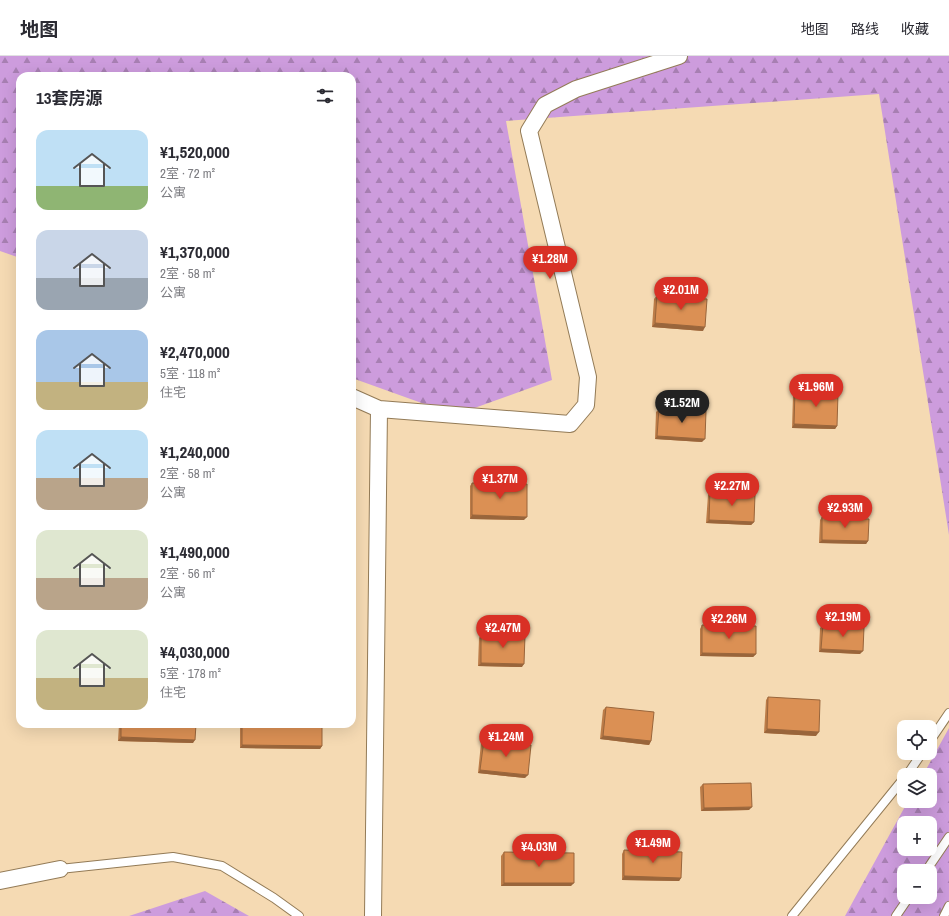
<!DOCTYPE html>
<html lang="zh">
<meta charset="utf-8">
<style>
body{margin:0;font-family:"Archivo Narrow","Noto Sans SC",sans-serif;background:#f7f7f7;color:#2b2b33;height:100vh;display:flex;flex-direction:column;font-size:15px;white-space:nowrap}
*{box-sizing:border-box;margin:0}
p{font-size:13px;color:#7c7c81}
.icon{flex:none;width:22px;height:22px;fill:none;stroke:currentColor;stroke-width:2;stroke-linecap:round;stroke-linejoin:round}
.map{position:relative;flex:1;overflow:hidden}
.details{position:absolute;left:16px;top:16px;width:340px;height:656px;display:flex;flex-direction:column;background:#fff;border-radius:12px;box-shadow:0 4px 16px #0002}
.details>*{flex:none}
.buttons{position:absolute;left:897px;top:664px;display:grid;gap:8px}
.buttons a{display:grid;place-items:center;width:40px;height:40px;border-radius:8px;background:#fff;box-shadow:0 4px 16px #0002;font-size:20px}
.price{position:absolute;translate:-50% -34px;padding:0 9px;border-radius:14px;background:#d93025;color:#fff;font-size:13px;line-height:26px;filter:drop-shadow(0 1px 2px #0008)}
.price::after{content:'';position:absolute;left:50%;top:24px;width:12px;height:9px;margin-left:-6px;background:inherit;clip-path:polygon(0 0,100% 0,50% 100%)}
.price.on{background:#222;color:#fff}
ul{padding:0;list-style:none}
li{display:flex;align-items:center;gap:12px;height:100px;padding:0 20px}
li span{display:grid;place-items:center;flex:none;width:112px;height:80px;border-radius:12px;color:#555}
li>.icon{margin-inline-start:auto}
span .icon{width:48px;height:48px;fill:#fffc;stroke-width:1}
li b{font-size:17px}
h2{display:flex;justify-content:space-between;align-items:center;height:48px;padding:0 20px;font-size:17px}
header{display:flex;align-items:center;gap:24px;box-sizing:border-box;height:56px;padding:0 20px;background:#fff;border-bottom:1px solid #e1e1e2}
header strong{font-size:19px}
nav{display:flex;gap:22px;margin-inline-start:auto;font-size:14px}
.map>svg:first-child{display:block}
.forest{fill:url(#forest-firs);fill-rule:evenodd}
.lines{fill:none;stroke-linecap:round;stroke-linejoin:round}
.lane-casing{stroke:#937b57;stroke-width:10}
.street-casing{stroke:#937b57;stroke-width:18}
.lane{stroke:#fff;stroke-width:8}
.street{stroke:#fff;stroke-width:16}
.wall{fill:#bc7c48}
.shaded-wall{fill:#99653b}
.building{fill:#db9054;stroke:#99653b}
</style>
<header>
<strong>地图</strong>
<nav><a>地图</a><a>路线</a><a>收藏</a></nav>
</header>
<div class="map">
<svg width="949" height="860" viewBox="0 0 949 860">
<defs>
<pattern id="forest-firs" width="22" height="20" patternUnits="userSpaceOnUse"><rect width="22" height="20" fill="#cd9cdd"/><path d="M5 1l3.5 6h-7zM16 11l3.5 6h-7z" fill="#a77fb2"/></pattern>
</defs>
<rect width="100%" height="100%" fill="#f5dab3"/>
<path class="forest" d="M0,0H949V479L879,38L506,65L552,324L455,359L352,322V20H20V202L0,195Z
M949,672V860H845L908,745H930V719H923ZM904,767H930V793H904ZM904,815H930V841H904Z
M205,835L249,860H129Z"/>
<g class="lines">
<g class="lane-casing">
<path id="lane" d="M930,685L949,657
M907,719L922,697
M60,813L173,801L222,810L274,842L299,860
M926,815L949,781
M792,860L904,722
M896,860L909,841
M944,860L949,850"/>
</g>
<g class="street-casing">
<path id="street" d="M352,341L379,353L570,368L586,349L588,321L529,75L545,49L576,33L679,0
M0,825L60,813
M373,860L379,353"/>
</g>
<use href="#lane" class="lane"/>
<use href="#street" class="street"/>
</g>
<path class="wall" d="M657,239L703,275L652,271L654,243Z
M795,335L837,370L835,373L792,372L793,339Z
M659,353L702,386L655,383L656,356Z
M472,427L524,464L470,463V430Z
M710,435L754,466L751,469L706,467L708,439Z
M822,461L868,485L866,488L819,487L820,464Z
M702,569L756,598L753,601L700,600V573Z
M823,569L860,598L819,596L820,572Z
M481,578L522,611L478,610L479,582Z
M768,641L816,680L764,677L766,644Z
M606,651L651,685L649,689L600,683L603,654Z
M119,668H196L193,687L118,685Z
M240,668H322V690L320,693L240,692Z
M484,684L525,722L478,717L481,687Z
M703,728L749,754L701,755L700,731Z
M624,794L681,822L679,825L622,824V798Z
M504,796L571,830H501V800Z"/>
<path class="shaded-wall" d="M655,267L705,271L703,275L652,271Z
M794,368L837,370L835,373L792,372Z
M657,380L705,383L702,386L655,383Z
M472,459L527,461L524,464L470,463Z
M709,464L754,466L751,469L706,467Z
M822,484L868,485L866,488L819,487Z
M821,593L863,595L860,598L819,596Z
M702,597L756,598L753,601L700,600Z
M481,607L524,608L522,611L478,610Z
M767,673L819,676L816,680L764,677Z
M603,680L651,685L649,689L600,683Z
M121,681L195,684L193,687L118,685Z
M242,689L322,690L320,693L240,692Z
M480,714L528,719L525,722L478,717Z
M752,751L749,754L701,755L704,752Z
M624,820L681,822L679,825L622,824Z
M504,827H574L571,830H501Z"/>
<path class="building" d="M657,239L707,243L705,271L655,267Z
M795,335L838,337L837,370L794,368Z
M659,353L706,355L705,383L657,380Z
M472,427L527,428V461L472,459Z
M710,435L755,438L754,466L709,464Z
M822,461L869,463L868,485L822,484Z
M702,569L756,570V598L702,597Z
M823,569L864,571L863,595L821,593Z
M481,578L525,579L524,608L481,607Z
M768,641L820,644L819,676L767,673Z
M606,651L654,656L651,685L603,680Z
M121,668H196L195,684L121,681Z
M242,668H322V690L242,689Z
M484,684L531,689L528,719L480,714Z
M751,727L752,751L704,752L703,728Z
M624,794L682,796L681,822L624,820Z
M504,796L574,797V827H504Z"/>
</svg>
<div class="buttons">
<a><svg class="icon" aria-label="locate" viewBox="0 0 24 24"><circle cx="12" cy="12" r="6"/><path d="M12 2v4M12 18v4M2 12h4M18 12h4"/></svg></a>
<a><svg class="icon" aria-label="layers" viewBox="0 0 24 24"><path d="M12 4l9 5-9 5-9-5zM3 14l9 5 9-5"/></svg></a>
<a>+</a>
<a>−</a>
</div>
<b class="price" style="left:550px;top:224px">¥1.28M</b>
<b class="price" style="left:681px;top:255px">¥2.01M</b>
<b class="price" style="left:816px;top:352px">¥1.96M</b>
<b class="price on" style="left:682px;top:368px">¥1.52M</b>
<b class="price" style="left:500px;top:444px">¥1.37M</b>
<b class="price" style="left:732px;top:451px">¥2.27M</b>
<b class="price" style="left:845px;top:473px">¥2.93M</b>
<b class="price" style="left:843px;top:582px">¥2.19M</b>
<b class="price" style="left:729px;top:584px">¥2.26M</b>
<b class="price" style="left:503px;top:593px">¥2.47M</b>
<b class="price" style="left:506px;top:702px">¥1.24M</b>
<b class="price" style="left:653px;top:808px">¥1.49M</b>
<b class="price" style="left:539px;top:812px">¥4.03M</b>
<section class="details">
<h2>13套房源<svg class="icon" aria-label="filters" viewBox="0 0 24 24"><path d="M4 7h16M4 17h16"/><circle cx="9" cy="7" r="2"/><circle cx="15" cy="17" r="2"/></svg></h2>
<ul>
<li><span style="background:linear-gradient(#bfe0f5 70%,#8fb573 0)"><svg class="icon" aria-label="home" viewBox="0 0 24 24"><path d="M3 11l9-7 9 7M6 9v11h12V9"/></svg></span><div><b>¥1,520,000</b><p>2室 · 72 m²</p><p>公寓</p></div></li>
<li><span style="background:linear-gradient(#c9d6e8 60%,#9aa5b1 0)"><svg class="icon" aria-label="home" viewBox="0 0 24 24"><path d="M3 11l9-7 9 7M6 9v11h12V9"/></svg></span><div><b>¥1,370,000</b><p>2室 · 58 m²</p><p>公寓</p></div></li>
<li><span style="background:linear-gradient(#a9c7e8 65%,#c2b280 0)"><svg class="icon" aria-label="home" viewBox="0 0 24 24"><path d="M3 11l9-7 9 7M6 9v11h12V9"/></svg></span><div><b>¥2,470,000</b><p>5室 · 118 m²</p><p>住宅</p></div></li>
<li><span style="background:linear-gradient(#bfe0f5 60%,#b9a48a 0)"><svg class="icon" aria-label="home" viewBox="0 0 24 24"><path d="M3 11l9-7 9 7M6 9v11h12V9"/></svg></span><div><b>¥1,240,000</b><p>2室 · 58 m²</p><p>公寓</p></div></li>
<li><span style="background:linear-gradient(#dfe7d0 60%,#b9a48a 0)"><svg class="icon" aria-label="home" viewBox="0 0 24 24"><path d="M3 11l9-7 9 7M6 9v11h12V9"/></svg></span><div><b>¥1,490,000</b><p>2室 · 56 m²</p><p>公寓</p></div></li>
<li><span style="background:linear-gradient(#dfe7d0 60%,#c2b280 0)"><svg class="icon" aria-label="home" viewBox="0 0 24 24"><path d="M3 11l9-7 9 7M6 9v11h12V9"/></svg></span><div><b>¥4,030,000</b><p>5室 · 178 m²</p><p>住宅</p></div></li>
</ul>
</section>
</div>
